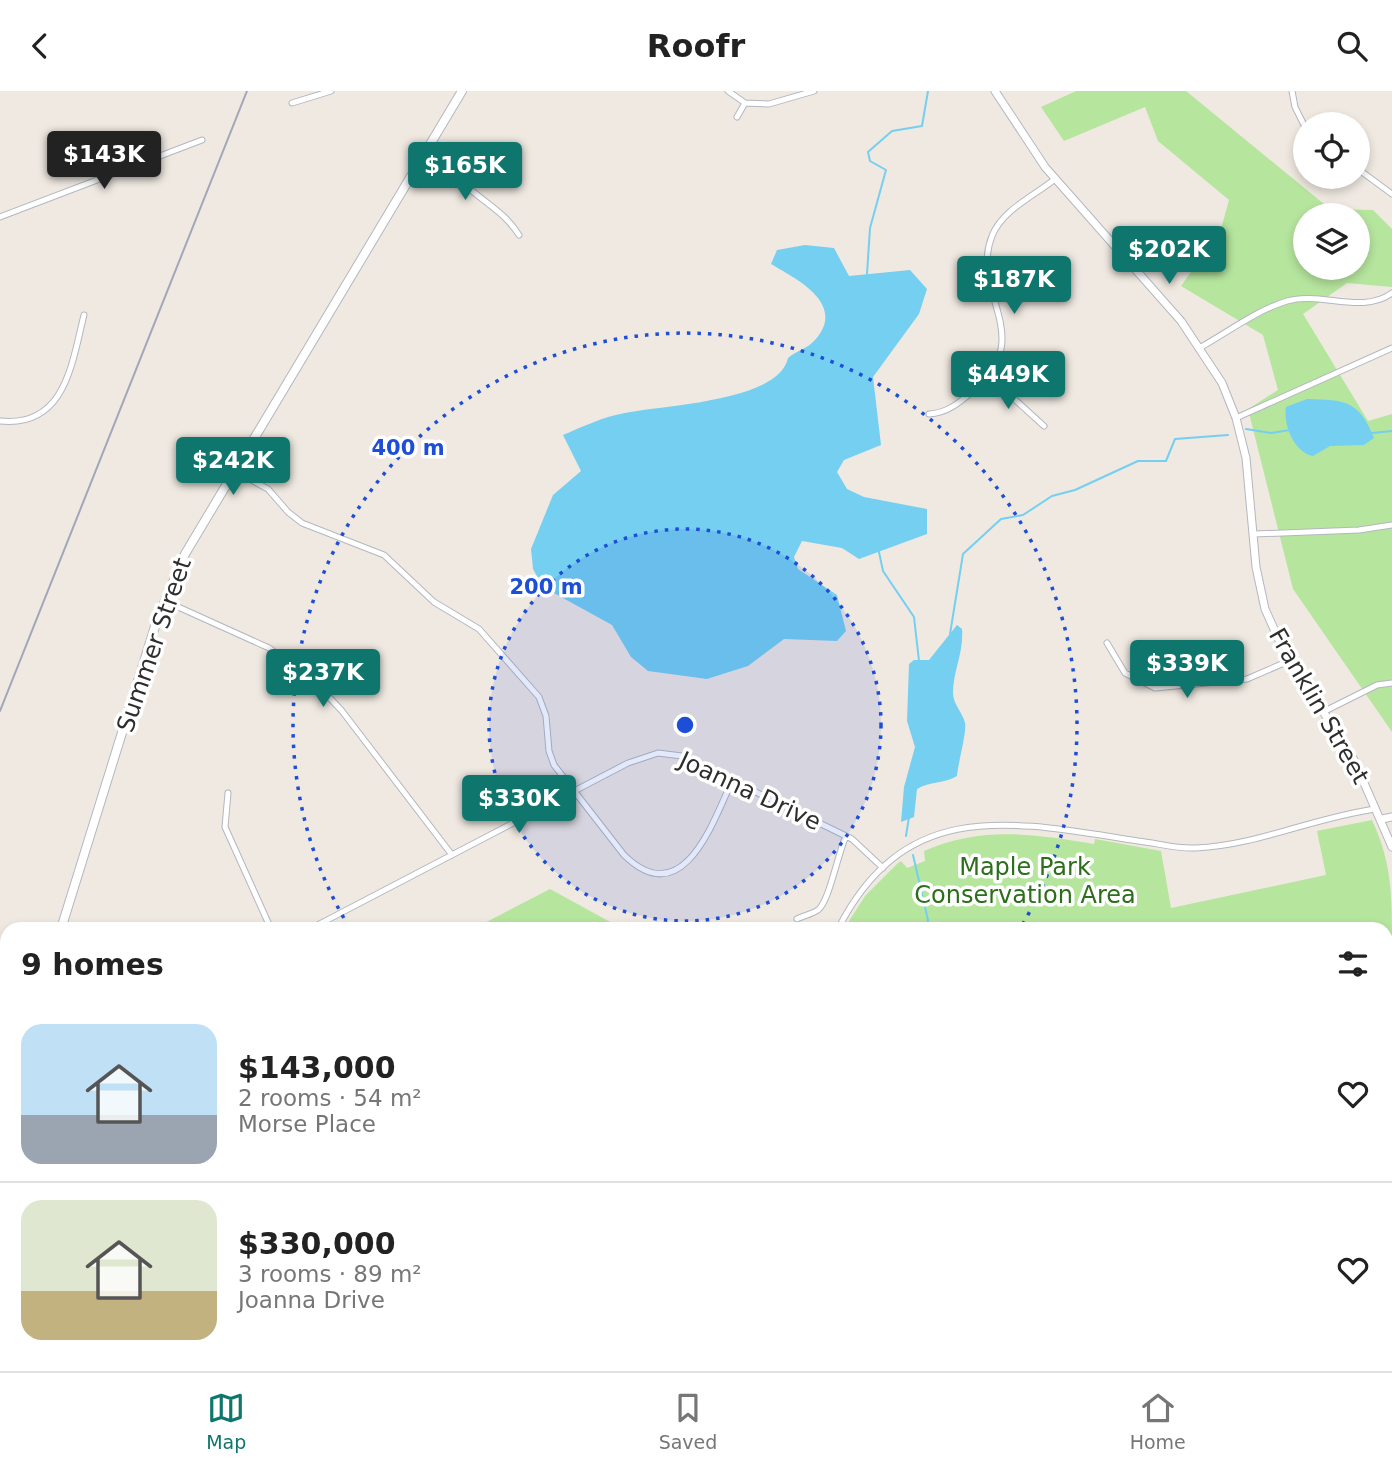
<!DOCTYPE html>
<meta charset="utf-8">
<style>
body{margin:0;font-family:"DejaVu Sans",sans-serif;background:#f2f2f2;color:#222;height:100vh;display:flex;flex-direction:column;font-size:26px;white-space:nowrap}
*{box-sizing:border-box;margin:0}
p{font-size:23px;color:#767676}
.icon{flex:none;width:38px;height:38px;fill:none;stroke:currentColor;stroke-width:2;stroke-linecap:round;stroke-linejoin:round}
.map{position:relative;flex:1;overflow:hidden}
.panel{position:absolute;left:0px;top:831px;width:1393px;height:450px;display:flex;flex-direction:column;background:#fff;border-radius:21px 21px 0 0;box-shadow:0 4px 10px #0003}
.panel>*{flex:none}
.controls{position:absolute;left:1293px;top:21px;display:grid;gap:14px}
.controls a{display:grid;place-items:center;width:77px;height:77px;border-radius:50%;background:#fff;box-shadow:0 4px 10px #0003;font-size:35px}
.price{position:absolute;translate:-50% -60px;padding:0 16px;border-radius:7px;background:#0f766e;color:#fff;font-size:23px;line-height:46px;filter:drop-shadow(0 2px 4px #0008)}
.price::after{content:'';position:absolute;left:50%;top:42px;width:21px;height:16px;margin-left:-10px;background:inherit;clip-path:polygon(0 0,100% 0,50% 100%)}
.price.current{background:#222;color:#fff}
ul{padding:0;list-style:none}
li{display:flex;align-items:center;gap:21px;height:175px;padding:0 21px}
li+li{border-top:2px solid #e0e0e0}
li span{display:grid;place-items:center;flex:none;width:196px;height:140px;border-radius:21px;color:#555}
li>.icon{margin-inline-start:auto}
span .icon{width:84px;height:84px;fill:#fffc;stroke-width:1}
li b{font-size:30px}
h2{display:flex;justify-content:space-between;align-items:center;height:84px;padding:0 21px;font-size:30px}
header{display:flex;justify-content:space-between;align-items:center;height:91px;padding:0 21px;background:#fff;font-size:32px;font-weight:700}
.dock{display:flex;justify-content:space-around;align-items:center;height:98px;border-top:2px solid #e0e0e0;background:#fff;font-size:19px;color:#767676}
.dock a{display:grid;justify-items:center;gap:4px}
.dock .current{color:#0f766e}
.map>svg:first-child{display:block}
.green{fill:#b6e59e;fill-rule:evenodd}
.water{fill:#75cff0}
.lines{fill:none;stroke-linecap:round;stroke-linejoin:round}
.stream{stroke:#75cff0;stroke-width:2}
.minor-casing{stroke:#b4b7c1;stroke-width:7}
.tertiary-casing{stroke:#b4b7c1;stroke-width:9}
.secondary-casing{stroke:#b4b7c1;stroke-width:10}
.minor{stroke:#fff;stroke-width:5}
.tertiary{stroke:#fff;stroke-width:7}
.secondary{stroke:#fff;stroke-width:8}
.rail{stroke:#a3a6b8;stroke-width:2}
.ring{fill:none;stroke:#1d4ed8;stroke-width:3.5;stroke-dasharray:3.5 7}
.labels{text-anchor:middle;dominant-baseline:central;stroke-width:7;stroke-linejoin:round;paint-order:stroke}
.street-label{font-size:24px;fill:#2e2e2e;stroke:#fff}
.park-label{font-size:24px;fill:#2c6e1b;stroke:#fff}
.centre{fill:#1d4ed8;stroke:#fff;stroke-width:3.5}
.ring-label{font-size:21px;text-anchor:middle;font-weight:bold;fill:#1d4ed8;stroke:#fff;stroke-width:7;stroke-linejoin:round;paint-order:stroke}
</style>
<header><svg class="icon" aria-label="back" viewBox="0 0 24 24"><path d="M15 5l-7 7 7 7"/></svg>Roofr<svg class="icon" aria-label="search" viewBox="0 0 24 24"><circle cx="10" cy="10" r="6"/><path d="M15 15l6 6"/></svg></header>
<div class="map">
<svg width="1392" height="1280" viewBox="0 0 1392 1280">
<rect width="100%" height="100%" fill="#efe9e1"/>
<path class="green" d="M1076,0H1186L1330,118L1373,119L1392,138V196L1347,192L1303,223L1368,330L1392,323V641L1293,498L1248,318L1278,299L1263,244L1181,195L1221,138L1229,109L1158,50L1145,16L1064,50L1041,16ZM1306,124H1358V177H1306Z
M1372,729C1392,772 1392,805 1392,852L1386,854V838H844L865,805L897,773L901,770L907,777L925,770L924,760C982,735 1034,743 1094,753L1095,748L1161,760L1171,817L1326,784L1317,740Z
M550,798L623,838H473Z
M153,1274H685L676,1280H153Z
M700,1274H1046L1029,1280H693Z"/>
<path class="water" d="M805,154L834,157L849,185L910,179L927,198L919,223L873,286L881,354L844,369L837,381L847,398L864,406L927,418V443L859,468L842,457L802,450L794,466L798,478L837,504L846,540L837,550L784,548L748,575L707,588L648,580L631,566L612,534L543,496L533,478L531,458L553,404L581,380L563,344C584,335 603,326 625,322C661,314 779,311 788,267C796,260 807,258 815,249C848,212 794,187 771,173L777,159Z
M1307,308C1345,309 1359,309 1374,347L1364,354L1330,355L1313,365C1294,361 1283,334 1286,316Z
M957,534L962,538C964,561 953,580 953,602C953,613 963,622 965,632C967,641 958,672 957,685C944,693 930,690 917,698L914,726L901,731L904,696L915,656L907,630L909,573L914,569H929Z"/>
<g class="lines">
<path class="stream" d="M867,183L870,137L886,79L870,70L868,61L892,40L922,35L928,0
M1246,338L1271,342L1290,339
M1372,342L1392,340
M879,461L883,480L914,526L919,570
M950,543L963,463L1001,428L1023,424L1052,405L1075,399L1138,370H1166L1175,348L1228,344
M906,745L909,726
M913,764L928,829L926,838
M880,1274L883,1280"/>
<g class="minor-casing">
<path id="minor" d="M728,0L745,12
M1292,0L1295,16L1306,38
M292,12L331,0
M737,26L745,12L769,13L814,0
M424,63C447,76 456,88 476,103C493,117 507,125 519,144
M1358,78L1392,103
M0,126L202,49
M1201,256C1228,241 1257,219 1287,210C1321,200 1361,224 1392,202
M989,285L1044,335
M929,323C948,322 960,311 974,299C1038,245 969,202 992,145C1002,119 1034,105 1055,88
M1236,327L1392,257
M0,330C66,337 72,271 84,224
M233,379L268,398L288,421L302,432L384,464L434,511L479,538L539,606L546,625L549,660L554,674L624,764C683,822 713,731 732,690
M1254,443L1359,439L1392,434
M165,510L269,557L313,589L342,620L452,764
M1107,552L1125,582L1155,597L1247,588L1291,569
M1325,620L1377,594L1392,592
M228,702L225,736L271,838
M797,828C803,825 812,823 818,819C829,811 838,762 846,745
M310,838L628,672L658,662L682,665L852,748L883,777
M838,838C906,704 1014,731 1138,750C1157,752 1176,758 1196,757C1259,754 1315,726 1376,718
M1386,894L1392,892
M1386,1255L1392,1254
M684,1280L691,1274
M1223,1280L1244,1274"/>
</g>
<g class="tertiary-casing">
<path id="tertiary" d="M995,0L1045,76L1181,230L1222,292L1236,327L1246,367L1256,476L1265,518L1282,556L1354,669L1392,756
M1382,728L1392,726"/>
</g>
<g class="secondary-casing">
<path id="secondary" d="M61,838L157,529L185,463L462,0
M0,1020L7,1001"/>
</g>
<use href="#minor" class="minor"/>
<use href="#tertiary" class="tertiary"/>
<use href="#secondary" class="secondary"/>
<path class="rail" d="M0,620L247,0"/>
</g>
<circle cx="685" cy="634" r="196" fill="#1d4ed8" fill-opacity=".12"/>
<g class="ring">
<circle cx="685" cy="634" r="196"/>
<path d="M349 836A392 392 0 1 1 1021 836"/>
</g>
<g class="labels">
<g class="street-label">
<text transform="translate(154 554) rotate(-71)">Summer Street</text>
<text transform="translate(1319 615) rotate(60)">Franklin Street</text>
<text transform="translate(750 700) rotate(25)">Joanna Drive</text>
</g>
<g class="park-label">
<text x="1025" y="776">Maple Park<tspan x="1025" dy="28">Conservation Area</tspan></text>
</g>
</g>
<circle cx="685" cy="634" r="10" class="centre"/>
<g class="ring-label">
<text x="408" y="364">400 m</text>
<text x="546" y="503">200 m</text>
</g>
</svg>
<div class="controls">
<a><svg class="icon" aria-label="locate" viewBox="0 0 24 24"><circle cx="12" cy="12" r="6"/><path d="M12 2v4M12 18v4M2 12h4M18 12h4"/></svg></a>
<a><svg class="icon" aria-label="layers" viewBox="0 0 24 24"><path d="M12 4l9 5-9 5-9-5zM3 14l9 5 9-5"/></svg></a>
</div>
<b class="price current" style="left:104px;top:100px">$143K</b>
<b class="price" style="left:465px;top:111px">$165K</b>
<b class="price" style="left:1169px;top:195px">$202K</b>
<b class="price" style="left:1014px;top:225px">$187K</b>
<b class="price" style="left:1008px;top:320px">$449K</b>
<b class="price" style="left:233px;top:406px">$242K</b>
<b class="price" style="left:1187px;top:609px">$339K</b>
<b class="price" style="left:323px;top:618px">$237K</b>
<b class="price" style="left:519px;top:744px">$330K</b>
<section class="panel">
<h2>9 homes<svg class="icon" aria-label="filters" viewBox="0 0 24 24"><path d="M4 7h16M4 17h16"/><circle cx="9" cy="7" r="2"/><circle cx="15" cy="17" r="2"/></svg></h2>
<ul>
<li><span style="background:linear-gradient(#bfe0f5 65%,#9aa5b1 0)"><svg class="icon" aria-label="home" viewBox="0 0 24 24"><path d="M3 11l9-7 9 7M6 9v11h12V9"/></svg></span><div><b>$143,000</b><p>2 rooms · 54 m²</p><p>Morse Place</p></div><svg class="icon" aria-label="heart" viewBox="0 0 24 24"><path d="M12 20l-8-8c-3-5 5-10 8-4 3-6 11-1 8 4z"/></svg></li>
<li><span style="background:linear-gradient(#dfe7d0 65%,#c2b280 0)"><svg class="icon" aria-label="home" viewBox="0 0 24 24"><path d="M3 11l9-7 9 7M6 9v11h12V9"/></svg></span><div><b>$330,000</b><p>3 rooms · 89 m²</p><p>Joanna Drive</p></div><svg class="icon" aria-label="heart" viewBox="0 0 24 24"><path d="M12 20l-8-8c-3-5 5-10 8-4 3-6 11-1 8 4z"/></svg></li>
</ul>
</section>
</div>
<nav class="dock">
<a class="current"><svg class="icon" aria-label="map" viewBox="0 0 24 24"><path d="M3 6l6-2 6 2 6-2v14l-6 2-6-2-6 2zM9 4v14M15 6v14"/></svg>Map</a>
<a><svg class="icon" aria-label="saved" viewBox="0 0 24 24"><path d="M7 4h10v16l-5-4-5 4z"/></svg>Saved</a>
<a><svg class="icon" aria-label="home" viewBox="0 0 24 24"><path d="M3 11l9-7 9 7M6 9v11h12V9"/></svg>Home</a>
</nav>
